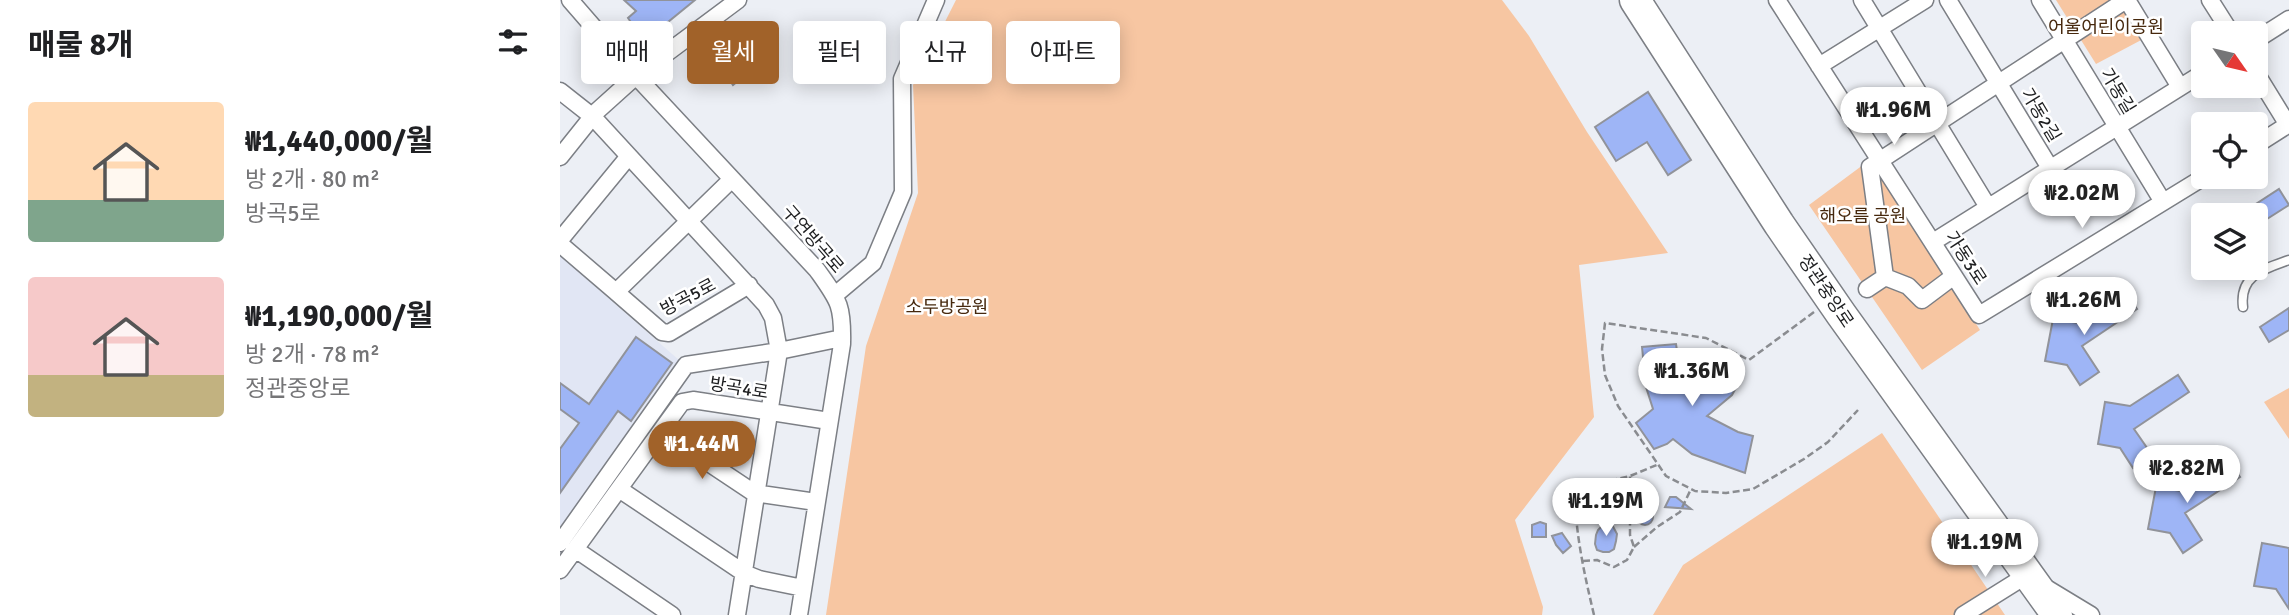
<!DOCTYPE html>
<html lang="ko">
<meta charset="utf-8">
<style>
body{margin:0;font-family:Signika,"Noto Sans KR",sans-serif;background:#f6f6f6;color:#202124;height:100vh;display:flex;flex-direction:column;font-size:26px;white-space:nowrap}
*{box-sizing:border-box;margin:0}
p{font-size:23px;color:#757577}
.icon{flex:none;width:38px;height:38px;fill:none;stroke:currentColor;stroke-width:2;stroke-linecap:round;stroke-linejoin:round}
.map{position:relative;flex:1;overflow:hidden}
.drawer{display:flex;flex-direction:column;background:#fff;width:560px}
.drawer>*{flex:none}
.hud{position:absolute;left:21px;top:21px;width:665px;height:63px;display:flex;gap:14px}
.needle{width:46px;rotate:124deg}
.fabs{position:absolute;left:1631px;top:21px;display:grid;gap:14px}
.fabs a{display:grid;place-items:center;width:77px;height:77px;border-radius:7px;background:#fff;box-shadow:0 4px 18px #0003;font-size:35px}
.price{position:absolute;translate:-50% -60px;padding:0 16px;border-radius:24px;background:#fff;color:#222;font-size:23px;line-height:46px;filter:drop-shadow(0 2px 4px #0008)}
.price::after{content:'';position:absolute;left:50%;top:42px;width:21px;height:16px;margin-left:-10px;background:inherit;clip-path:polygon(0 0,100% 0,50% 100%)}
.price.on{background:#a16229;color:#fff}
ul{padding:0;list-style:none}
li{display:flex;align-items:center;gap:21px;height:175px;padding:0 28px}
li span{display:grid;place-items:center;flex:none;width:196px;height:140px;border-radius:7px;color:#555}
li>.icon{margin-inline-start:auto}
span .icon{width:84px;height:84px;fill:#fffc;stroke-width:1}
li b{font-size:30px}
h2{display:flex;justify-content:space-between;align-items:center;height:84px;padding:0 28px;font-size:30px}
.pill{padding:0 24px;border-radius:7px;background:#fff;box-shadow:0 4px 18px #0003;font-size:24px;line-height:63px}
.pill.on{background:#a16229;color:#fff}
main{display:flex;flex:1;min-height:0}
.map>svg:first-child{display:block}
.built{fill:#e1e6f4}
.green{fill:#f7c6a2}
.building{fill:#9eb5f6;stroke:#91939a;stroke-width:2}
.lines{fill:none;stroke-linecap:round;stroke-linejoin:round}
.lane-casing{stroke:#7c7f85;stroke-width:11}
.street-casing{stroke:#7c7f85;stroke-width:19}
.highway-casing{stroke:#7c7f85;stroke-width:33}
.path{stroke:#8a8c90;stroke-width:2.5;stroke-dasharray:7 3.5;stroke-linecap:butt}
.lane{stroke:#fff;stroke-width:8}
.street{stroke:#fff;stroke-width:16}
.highway{stroke:#fff;stroke-width:30}
.labels{text-anchor:middle;dominant-baseline:central;stroke-width:5;stroke-linejoin:round;paint-order:stroke}
.park-label{font-size:18px;fill:#46280d;stroke:#fff}
.street-label{font-size:18px;fill:#1e1f21;stroke:#fff}
</style>
<main>
<section class="drawer">
<h2>매물 8개<svg class="icon" aria-label="filters" viewBox="0 0 24 24"><path d="M4 7h16M4 17h16"/><circle cx="9" cy="7" r="2"/><circle cx="15" cy="17" r="2"/></svg></h2>
<ul>
<li><span style="background:linear-gradient(#ffd9b3 70%,#7fa58c 0)"><svg class="icon" aria-label="home" viewBox="0 0 24 24"><path d="M3 11l9-7 9 7M6 9v11h12V9"/></svg></span><div><b>₩1,440,000/월</b><p>방 2개 · 80 m²</p><p>방곡5로</p></div></li>
<li><span style="background:linear-gradient(#f6c9c9 70%,#c2b280 0)"><svg class="icon" aria-label="home" viewBox="0 0 24 24"><path d="M3 11l9-7 9 7M6 9v11h12V9"/></svg></span><div><b>₩1,190,000/월</b><p>방 2개 · 78 m²</p><p>정관중앙로</p></div></li>
</ul>
</section>
<div class="map">
<svg width="1729" height="615" viewBox="0 0 1729 615">
<rect width="100%" height="100%" fill="#eceff5"/>
<path class="built" d="M0,256L120,361L0,533Z"/>
<path class="green" d="M396,0H942L969,36L1027,132L1108,253L1019,265L1034,417L955,520L983,607L982,615H266L306,346L358,193L353,85Z
M1496,0H1562L1585,38L1536,64Z
M1311,159L1420,330L1362,370L1249,205Z
M1729,388V439L1704,402Z
M1322,433L1445,615H1093L1123,565Z"/>
<path class="building" d="M64,0H135L92,35L82,38L68,18L76,11Z
M174,31L185,32L194,44L200,63L173,85L152,54L155,45Z
M1088,92L1131,160L1108,175L1087,142L1056,161L1035,127Z
M1719,189L1729,205L1696,226V215H1679Z
M1565,292L1577,309L1522,346L1539,372L1520,385L1507,365L1485,361L1493,319L1518,323Z
M1729,308V330L1709,342L1700,327Z
M76,337L112,363L71,421L58,411L0,493V449L19,423L0,409V383L29,404Z
M1116,344L1122,385L1162,354L1180,380L1172,395L1147,416L1178,432L1193,436L1185,473L1132,454L1113,439L1107,444L1094,449L1076,423L1093,409L1086,387L1082,347Z
M1618,375L1629,392L1574,429L1592,455L1573,468L1560,448L1538,444L1545,402L1570,406Z
M1668,460L1680,477L1625,513L1642,540L1623,553L1610,533L1588,529L1596,487L1621,491Z
M1110,497H1116L1131,509L1105,507Z
M1077 517a8 8 0 1 1 16 0a8 8 0 1 1-16 0Z
M1049,519L1057,534L1056,541L1054,549L1049,552H1043L1037,550L1035,544L1036,535L1038,530Z
M980,522L986,524V537H972V525Z
M1002,533L1011,546L1003,553L996,545L992,536Z
M1702,543L1729,548V609L1716,589L1694,586Z"/>
<g class="lines">
<g class="lane-casing">
<path id="lane" d="M1683,307C1679,275 1704,269 1729,260"/>
</g>
<g class="street-casing">
<path id="street" d="M10,0L76,76L257,270C279,301 283,305 282,344L239,615
M1217,0L1419,315L1644,177
M1302,0L1428,207
M1388,0L1490,168
M1480,0L1603,202
M1567,0L1620,87
M1650,0L1671,33
M1696,40L1729,19
M1259,66L1365,0
M1696,73L1728,125
M0,91L33,117L206,305L213,318L219,351L177,615
M1696,145L1729,124
M0,157L36,112L76,76L178,0
M0,240L69,156
M1373,242L1643,73
M0,244L56,292L172,179
M1325,277L1310,167L1566,0
M1325,277L1348,286L1362,300L1394,276
M1307,289L1325,277
M56,292L102,332L109,333L189,285
M275,295L313,263L343,192L342,79L376,0
M101,431L194,493L256,502
M59,489L184,573L199,579L243,588
M0,543L126,365L219,351L282,338
M15,549L112,615
M0,570L122,402L133,400L269,421
M1488,589L1531,615
M1403,615L1467,575"/>
</g>
<g class="highway-casing">
<path id="highway" d="M1075,0L1219,224L1281,314L1497,615"/>
</g>
<path class="path" d="M1254,312L1189,360L1146,338L1045,323L1042,349L1045,375L1058,406L1106,476L1135,491L1166,493L1193,489L1244,459L1268,442L1298,410
M994,496L1001,504L1015,507
M1074,547L1097,527L1120,512L1131,489
M1023,561L1037,560L1054,567L1067,560L1074,547L1070,535V476
M1034,615C1025,577 1017,541 1015,502L1032,485L1070,476L1099,464"/>
<use href="#lane" class="lane"/>
<use href="#street" class="street"/>
<use href="#highway" class="highway"/>
</g>
<g class="labels">
<g class="park-label">
<text x="1546" y="27">어울어린이공원</text>
<text x="1303" y="216">해오름 공원</text>
<text x="387" y="307">소두방공원</text>
</g>
<g class="street-label">
<text transform="translate(1558 91) rotate(59)">가동길</text>
<text transform="translate(1481 115) rotate(59)">가동2길</text>
<text transform="translate(253 239) rotate(49)">구연방곡로</text>
<text transform="translate(1406 258) rotate(57)">가동3로</text>
<text transform="translate(1266 291) rotate(56)">정관중앙로</text>
<text transform="translate(128 297) rotate(-28)">방곡5로</text>
<text transform="translate(179 388) rotate(9)">방곡4로</text>
</g>
</g>
</svg>
<div class="fabs">
<a><svg class="needle" viewBox="-14 -14 28 28"><path d="M0-13l5 13h-10z" fill="#e53935"/><path d="M0 13l5-13h-10z" fill="#757577"/></svg></a>
<a><svg class="icon" aria-label="locate" viewBox="0 0 24 24"><circle cx="12" cy="12" r="6"/><path d="M12 2v4M12 18v4M2 12h4M18 12h4"/></svg></a>
<a><svg class="icon" aria-label="layers" viewBox="0 0 24 24"><path d="M12 4l9 5-9 5-9-5zM3 14l9 5 9-5"/></svg></a>
</div>
<b class="price" style="left:1334px;top:147px">₩1.96M</b>
<b class="price" style="left:1522px;top:230px">₩2.02M</b>
<b class="price" style="left:1524px;top:337px">₩1.26M</b>
<b class="price" style="left:1132px;top:408px">₩1.36M</b>
<b class="price on" style="left:142px;top:481px">₩1.44M</b>
<b class="price" style="left:1627px;top:505px">₩2.82M</b>
<b class="price" style="left:1046px;top:538px">₩1.19M</b>
<b class="price" style="left:1425px;top:579px">₩1.19M</b>
<div class="hud">
<a class="pill">매매</a>
<a class="pill on">월세</a>
<a class="pill">필터</a>
<a class="pill">신규</a>
<a class="pill">아파트</a>
</div>
</div>
</main>
